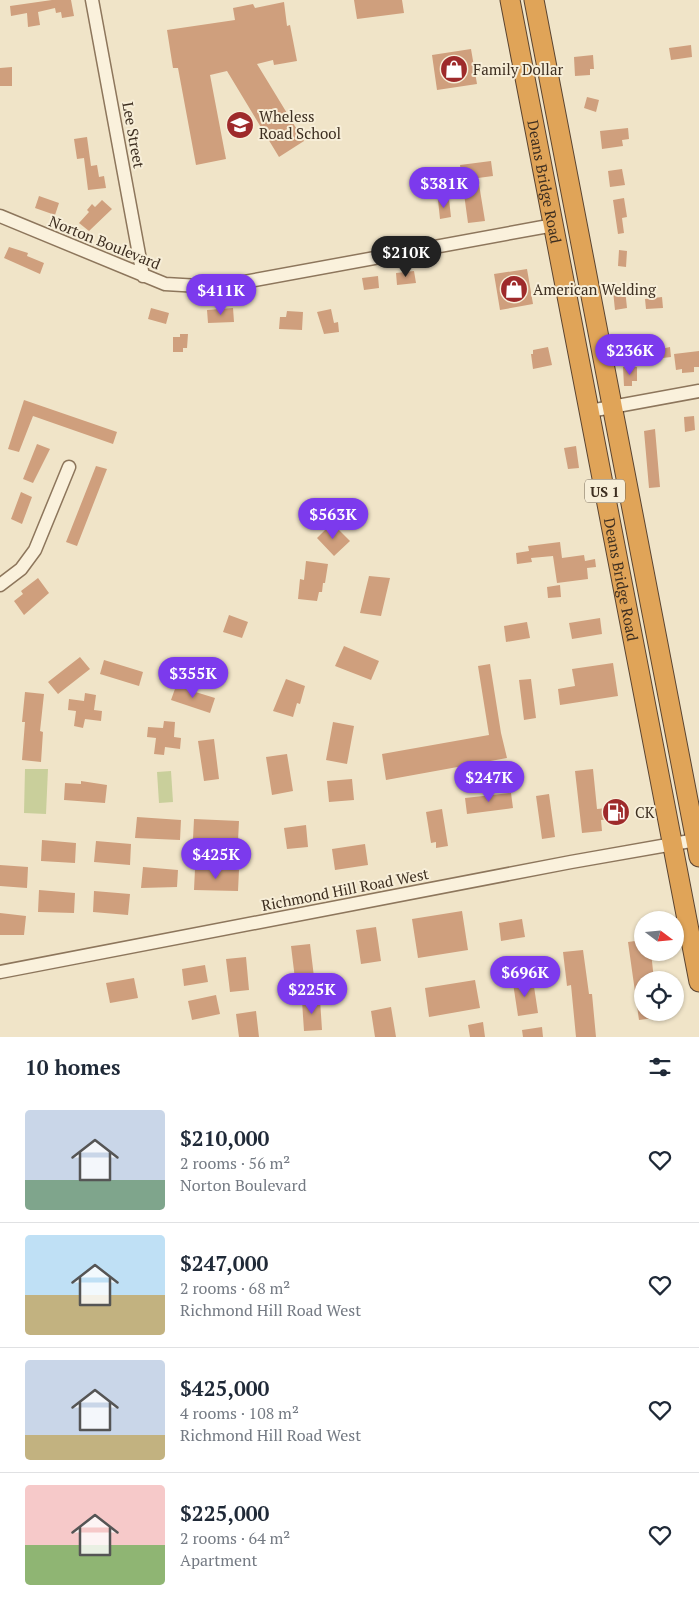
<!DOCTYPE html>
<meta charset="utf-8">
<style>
body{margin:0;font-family:"PT Serif",serif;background:#f6f6f7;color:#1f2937;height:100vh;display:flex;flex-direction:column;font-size:19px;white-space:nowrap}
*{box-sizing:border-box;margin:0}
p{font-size:16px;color:#747a83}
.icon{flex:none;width:28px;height:28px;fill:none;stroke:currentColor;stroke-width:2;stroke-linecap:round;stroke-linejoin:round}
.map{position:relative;height:1037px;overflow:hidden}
.sheet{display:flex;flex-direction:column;background:#fff;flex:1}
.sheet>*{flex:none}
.needle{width:32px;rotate:106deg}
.buttons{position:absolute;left:634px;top:911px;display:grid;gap:10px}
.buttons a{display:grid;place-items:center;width:50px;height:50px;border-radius:50%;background:#fff;box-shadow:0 1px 4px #0004;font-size:25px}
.price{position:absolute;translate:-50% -42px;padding:0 11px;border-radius:18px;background:#7c3aed;color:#fff;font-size:16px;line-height:32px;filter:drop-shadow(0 1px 2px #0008)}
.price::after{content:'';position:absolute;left:50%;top:30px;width:15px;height:11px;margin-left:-8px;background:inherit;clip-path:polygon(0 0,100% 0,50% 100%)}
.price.current{background:#222;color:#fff}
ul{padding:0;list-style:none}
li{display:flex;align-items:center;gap:15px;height:125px;padding:0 25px}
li+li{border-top:1px solid #e0e1e3}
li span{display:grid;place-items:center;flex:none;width:140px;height:100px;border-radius:5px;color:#555}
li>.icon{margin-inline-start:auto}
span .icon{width:60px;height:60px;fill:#fffc;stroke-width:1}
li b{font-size:21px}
h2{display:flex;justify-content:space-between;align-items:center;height:60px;padding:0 25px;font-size:21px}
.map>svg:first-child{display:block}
.green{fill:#c9cf9b}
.building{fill:#cf9f7d}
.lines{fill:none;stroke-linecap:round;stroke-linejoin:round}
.minor-casing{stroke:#8d765c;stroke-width:15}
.highway-casing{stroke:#5b4430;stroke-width:21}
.minor{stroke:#faf1dc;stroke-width:12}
.highway{stroke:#e0a458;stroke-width:19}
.labels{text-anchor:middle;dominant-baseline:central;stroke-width:4;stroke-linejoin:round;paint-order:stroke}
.shield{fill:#f7eed8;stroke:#756857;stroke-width:1}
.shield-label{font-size:14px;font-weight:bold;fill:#3d2e20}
.poi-label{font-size:15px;fill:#3d2e20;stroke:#f7eed8;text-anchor:start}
.street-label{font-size:15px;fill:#3d2e20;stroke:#f7eed8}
</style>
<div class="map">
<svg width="699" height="1037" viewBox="0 0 699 1037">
<rect width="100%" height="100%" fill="#f0e4c8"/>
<path class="green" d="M25,769H48L46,814L24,813Z
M171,771L173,802L159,803L157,772Z"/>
<path class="building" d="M52,0H71L74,16L62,18L61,12L56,13L55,8L38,12L40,25L28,27L27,13L11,16L10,6Z
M354,0H402L404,13L357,19Z
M284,2L287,26L290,25L297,61L274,65L273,60L257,64L304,141L279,157L227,71L210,75L226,159L196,165L178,68H173L167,30L235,20L233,8L253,4L255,8Z
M691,45L692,57L671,60L669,48Z
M471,49L477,84L437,90L432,55Z
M593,55L594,69H590V75L575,76L574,57Z
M12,67V86H0V68Z
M587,97L599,100L596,112L584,108Z
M628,128L629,139L622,140L623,146L602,149L600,131Z
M87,137L91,166L97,165L99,177L104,176L106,188L88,190L84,158L77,159L74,139Z
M491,161L493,176L478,178L485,221L468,223L460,165Z
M622,169L625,185L610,187L608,171Z
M39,196L59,203L55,215L35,208Z
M624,198L627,217L622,218L624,233L618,234L613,200Z
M449,199L451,217L440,219L438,200Z
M102,200L112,209L89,231L79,223L89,212L87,210L92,204L95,207Z
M9,247L28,253L27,256L44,263L40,274L4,258Z
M619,250L627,251L626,267L618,266Z
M527,269L533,304L500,310L494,274Z
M414,271L416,283L397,285L396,273Z
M378,276L379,288L364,290L362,278Z
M625,289L627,308L615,310L613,291Z
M662,297L663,308L646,309L645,299Z
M151,308L169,313L166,324L148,319Z
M233,308L234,322L208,323L207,310Z
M331,309L334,323L338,322L339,332L324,334L317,312Z
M287,311L303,312L302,330L279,329L280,317H286Z
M180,334H188L187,348H183V352H173V337H180Z
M548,347L552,365L533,369L531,354H533V350Z
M670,347L671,357L638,361V352L662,351L661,349Z
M699,351V367H694V372L682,373V369L676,370L674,354Z
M623,367H637V381H632V386H624Z
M24,400L117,432L113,444L33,416L19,452L8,449Z
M694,416L695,430L685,432L684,417Z
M655,429L660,487L649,488L644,431Z
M37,444L50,449L33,483L23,479Z
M576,446L579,468L568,469L564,448Z
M96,466L107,469L77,546L66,542Z
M21,492L32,497L22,524L11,519Z
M332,523L350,541L334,556L317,538Z
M560,542L562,558L584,555L585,561L595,559L596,567L587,568L588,579L557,583L553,556L531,558L532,562L517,564L516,553L529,551L528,546Z
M306,561L328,564L325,583H323L322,592H319L317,601L298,599L300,579L304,580Z
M369,576L390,578L381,616L360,613Z
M38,578L49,593L24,615L14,601L23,594L21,591Z
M560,585L561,597L548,598L547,587Z
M229,615L248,622L242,638L223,632Z
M600,618L602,634L572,639L569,623Z
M527,622L530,638L506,642L504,626Z
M344,646L379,661L371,680L335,666Z
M80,657L90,669L58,694L48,682Z
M104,660L143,672L139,686L100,674Z
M613,663L618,696L560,705L558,689L575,686L572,669Z
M490,664L501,733L507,758L386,780L382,754L489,735L478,666Z
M286,679L305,686L300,704L297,703L293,717L273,711Z
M531,679L536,718L524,720L519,680Z
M176,686L215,698L210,713L171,700Z
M25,692L44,694L40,731L43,732L41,762L22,760L25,722H22Z
M85,693L96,695L94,710L102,711L101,721L85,719L83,728L74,726L76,711L68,710L69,699L84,701Z
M164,721L175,722L174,737L181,738L180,749L165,747L164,755L154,754L156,738L147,737L148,727L163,728Z
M333,722L354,726L347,764L326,760Z
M214,739L219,779L204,781L198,741Z
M287,754L293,791L272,795L266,757Z
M593,769L597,809L628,806L629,817L601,820L602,831L582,833L575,771Z
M352,779L354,800L329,802L327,781Z
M81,781L107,785L105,803L64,800L65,783L81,784Z
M511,793L513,808L467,814L465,798Z
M549,794L555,837L542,839L536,796Z
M442,809L448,846L436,848V842L431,843L426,812Z
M137,817L181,820L180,840L135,838Z
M194,819L239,821L238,841L193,839Z
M306,825L308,847L287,849L284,828Z
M42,840L76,843L75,863L41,861Z
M96,841L131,844L130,865L94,862Z
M365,844L368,865L335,870L332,849Z
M0,865L28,867L27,888L0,886Z
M143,867L178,870L177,887L141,888Z
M195,869L239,870L238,891L194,890Z
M39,890L75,893L74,913L38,912Z
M94,891L130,894L128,915L93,912Z
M462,911L468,950L418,958L412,919Z
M0,913L26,916L24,935H0Z
M522,919L525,937L501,941L499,923Z
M376,927L381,961L361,964L356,930Z
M642,940V952H651L654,980H642V1012H661L662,1017L639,1020L628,942Z
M310,944L314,977L295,979L291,946Z
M583,950L589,994H592L596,1037H576L571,985L567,986L563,952Z
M246,957L249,990L230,992L226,959Z
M205,965L208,982L184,986L182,969Z
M134,978L138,998L110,1003L106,983Z
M475,980L480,1008L429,1017L425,988Z
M533,980L538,1013L518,1016L513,983Z
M216,995L220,1014L192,1020L188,1001Z
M320,999L322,1030L304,1031L302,1001Z
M391,1007L396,1037H375L371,1011Z
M256,1011L259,1037H239L236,1014Z
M483,1022L485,1037H470L468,1025Z
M542,1027L543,1037H523L522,1030Z"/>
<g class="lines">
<g class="minor-casing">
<path id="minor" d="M92,0L143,276
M0,216L165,284L217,287L554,225
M590,411L699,391
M0,585L21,569L35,550L69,467
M0,972L571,862L696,840"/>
</g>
<g class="highway-casing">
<g id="highway">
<path id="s1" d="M510,0L699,982"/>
<path d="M534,0L699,857"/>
</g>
</g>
<use href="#minor" class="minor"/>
<use href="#highway" class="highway"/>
</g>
<defs>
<g id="shop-disc" transform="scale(1.4375)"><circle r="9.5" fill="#9e2a2b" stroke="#f7eed8"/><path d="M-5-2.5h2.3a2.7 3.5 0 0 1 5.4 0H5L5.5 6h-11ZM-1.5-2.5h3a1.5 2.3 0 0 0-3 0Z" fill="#fff"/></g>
<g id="school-disc" transform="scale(1.4375)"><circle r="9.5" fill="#9e2a2b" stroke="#f7eed8"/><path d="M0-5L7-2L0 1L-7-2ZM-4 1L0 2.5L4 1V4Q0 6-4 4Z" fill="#fff"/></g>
<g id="fuel-disc" transform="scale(1.4375)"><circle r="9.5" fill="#9e2a2b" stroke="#f7eed8"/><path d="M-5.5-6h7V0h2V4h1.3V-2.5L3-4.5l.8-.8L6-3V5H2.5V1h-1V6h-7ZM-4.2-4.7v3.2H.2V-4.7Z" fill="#fff"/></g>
</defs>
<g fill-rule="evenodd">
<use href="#shop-disc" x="454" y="69"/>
<use href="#school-disc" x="240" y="125"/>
<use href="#shop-disc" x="514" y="289"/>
<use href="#fuel-disc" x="616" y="812"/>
</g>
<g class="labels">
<rect class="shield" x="585" y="479.5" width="40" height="23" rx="4"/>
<g class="shield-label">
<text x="605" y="491">US 1</text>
</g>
<g class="poi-label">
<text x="473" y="69">Family Dollar</text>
<text x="259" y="116">Wheless<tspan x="259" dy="17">Road School</tspan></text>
<text x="533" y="289">American Welding</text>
<text x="635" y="812">CK</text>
</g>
<g class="street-label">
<text transform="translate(134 135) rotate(80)">Lee Street</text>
<text stroke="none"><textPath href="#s1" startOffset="185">Deans Bridge Road</textPath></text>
<text transform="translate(105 242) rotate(22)">Norton Boulevard</text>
<text stroke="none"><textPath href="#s1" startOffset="590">Deans Bridge Road</textPath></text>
<text transform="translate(345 889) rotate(-11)">Richmond Hill Road West</text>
</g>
</g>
</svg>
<div class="buttons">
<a><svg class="needle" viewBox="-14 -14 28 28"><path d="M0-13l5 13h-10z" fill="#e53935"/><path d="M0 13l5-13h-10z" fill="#747a83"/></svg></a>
<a><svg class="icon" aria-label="locate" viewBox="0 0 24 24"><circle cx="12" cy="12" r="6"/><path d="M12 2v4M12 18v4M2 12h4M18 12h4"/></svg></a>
</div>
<b class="price" style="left:444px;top:209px">$381K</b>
<b class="price current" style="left:406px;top:278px">$210K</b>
<b class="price" style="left:221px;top:316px">$411K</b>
<b class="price" style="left:630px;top:376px">$236K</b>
<b class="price" style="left:333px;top:540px">$563K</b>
<b class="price" style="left:193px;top:699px">$355K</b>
<b class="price" style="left:489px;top:803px">$247K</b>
<b class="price" style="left:216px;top:880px">$425K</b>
<b class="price" style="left:525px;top:998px">$696K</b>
<b class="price" style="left:312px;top:1015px">$225K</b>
</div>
<section class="sheet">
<h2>10 homes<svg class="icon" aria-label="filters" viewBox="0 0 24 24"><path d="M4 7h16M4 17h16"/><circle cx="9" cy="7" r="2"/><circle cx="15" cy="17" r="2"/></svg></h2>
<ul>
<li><span style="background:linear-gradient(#c9d6e8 70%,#7fa58c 0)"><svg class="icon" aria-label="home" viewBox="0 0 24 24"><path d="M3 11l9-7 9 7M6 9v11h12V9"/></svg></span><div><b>$210,000</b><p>2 rooms · 56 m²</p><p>Norton Boulevard</p></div><svg class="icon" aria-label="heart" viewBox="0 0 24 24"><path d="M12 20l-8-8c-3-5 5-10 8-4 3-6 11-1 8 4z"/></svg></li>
<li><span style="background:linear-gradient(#bfe0f5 60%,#c2b280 0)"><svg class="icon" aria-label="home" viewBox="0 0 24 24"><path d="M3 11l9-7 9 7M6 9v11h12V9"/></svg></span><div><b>$247,000</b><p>2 rooms · 68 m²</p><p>Richmond Hill Road West</p></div><svg class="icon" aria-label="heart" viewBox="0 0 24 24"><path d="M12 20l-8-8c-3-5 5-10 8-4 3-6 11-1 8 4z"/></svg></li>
<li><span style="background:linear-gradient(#c9d6e8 75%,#c2b280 0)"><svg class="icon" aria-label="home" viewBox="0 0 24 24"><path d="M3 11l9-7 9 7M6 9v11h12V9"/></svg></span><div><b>$425,000</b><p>4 rooms · 108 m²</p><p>Richmond Hill Road West</p></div><svg class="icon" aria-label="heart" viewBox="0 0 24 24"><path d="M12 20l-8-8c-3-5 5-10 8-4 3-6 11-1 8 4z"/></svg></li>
<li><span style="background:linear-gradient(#f6c9c9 60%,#8fb573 0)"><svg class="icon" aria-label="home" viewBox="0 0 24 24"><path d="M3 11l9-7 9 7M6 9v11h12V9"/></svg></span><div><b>$225,000</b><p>2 rooms · 64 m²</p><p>Apartment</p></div><svg class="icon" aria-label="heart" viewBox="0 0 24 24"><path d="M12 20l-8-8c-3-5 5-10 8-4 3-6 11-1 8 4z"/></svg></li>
</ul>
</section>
